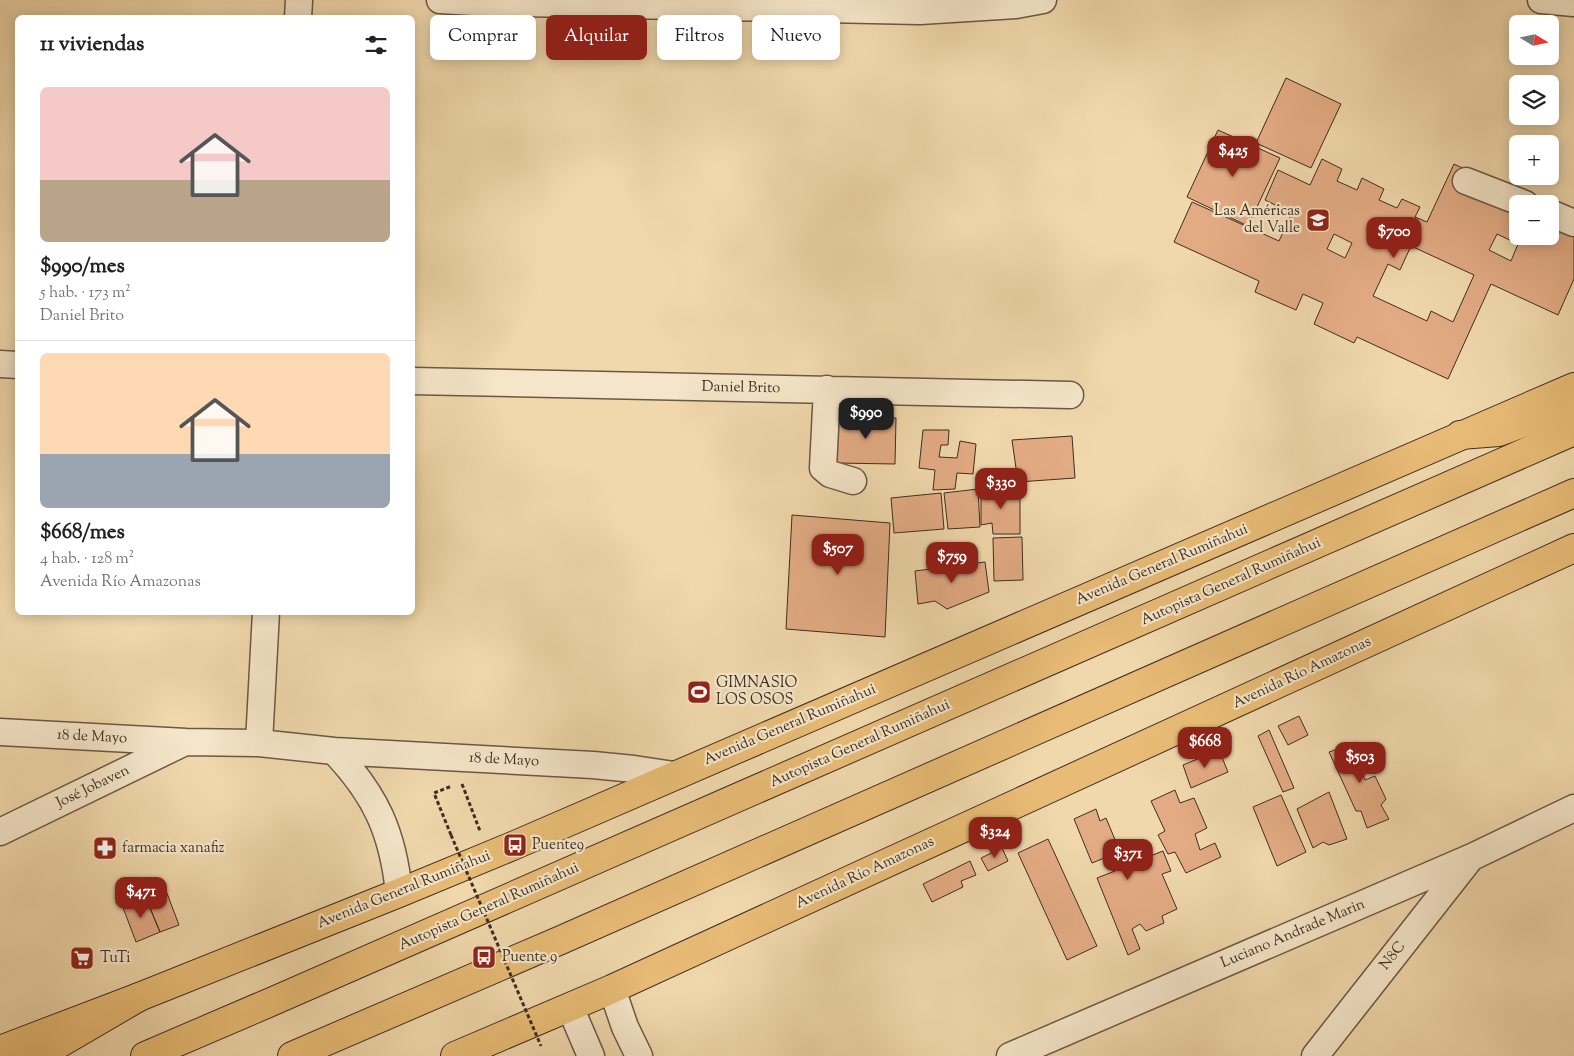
<!DOCTYPE html>
<html lang="es">
<meta charset="utf-8">
<style>
body{margin:0;font-family:"Sorts Mill Goudy",serif;background:#f2f2f2;color:#222;height:100vh;display:flex;flex-direction:column;font-size:19px;white-space:nowrap}
*{box-sizing:border-box;margin:0}
p{font-size:16px;color:#767676}
.icon{flex:none;width:28px;height:28px;fill:none;stroke:currentColor;stroke-width:2;stroke-linecap:round;stroke-linejoin:round}
.map{position:relative;flex:1;overflow:hidden}
.side{position:absolute;left:15px;top:15px;width:400px;height:600px;display:flex;flex-direction:column;background:#fff;border-radius:8px;box-shadow:0 2px 12px #0003}
.side>*{flex:none}
.banner{position:absolute;left:430px;top:15px;width:475px;height:45px;display:flex;gap:10px}
.needle{width:32px;rotate:100deg}
.buttons{position:absolute;left:1509px;top:15px;display:grid;gap:10px}
.buttons a{display:grid;place-items:center;width:50px;height:50px;border-radius:8px;background:#fff;box-shadow:0 2px 12px #0003;font-size:25px}
.price{position:absolute;translate:-50% -42px;padding:0 11px;border-radius:10px;background:#8f2418;color:#fff;font-size:16px;line-height:32px;filter:drop-shadow(0 1px 2px #0008)}
.price::after{content:'';position:absolute;left:50%;top:30px;width:15px;height:11px;margin-left:-8px;background:inherit;clip-path:polygon(0 0,100% 0,50% 100%)}
.price.current{background:#222;color:#fff}
ul{padding:0;list-style:none}
li{display:grid;align-content:center;gap:10px;height:265px;padding:0 25px}
li+li{border-top:1px solid #e0e0e0}
li span{display:grid;place-items:center;height:155px;border-radius:8px;color:#555}
li>.icon{margin-inline-start:auto}
span .icon{width:90px;height:90px;fill:#fffc;stroke-width:1}
li b{font-size:21px}
h2{display:flex;justify-content:space-between;align-items:center;height:60px;padding:0 25px;font-size:21px}
.pill{padding:0 18px;border-radius:8px;background:#fff;box-shadow:0 2px 12px #0003;font-size:18px;line-height:45px}
.pill.current{background:#8f2418;color:#fff}
.map>svg:first-child{display:block}
.building{fill:#e3ab84;stroke:#3f2d21;fill-rule:evenodd}
.lines{fill:none;stroke-linecap:round;stroke-linejoin:round}
.minor-casing{stroke:#6b5844;stroke-width:29}
.major-casing{stroke:#3f2d21;stroke-width:30}
.highway-casing{stroke:#3f2d21;stroke-width:30}
.path{stroke:#3f2d21;stroke-width:3;stroke-dasharray:4 2.5;stroke-linecap:butt}
.minor{stroke:#f5e6c9;stroke-width:26}
.major{stroke:#e8bc76;stroke-width:28}
.highway{stroke:#e8bc76;stroke-width:28}
.path-bridge{stroke:#3f2d21;stroke-width:3;stroke-dasharray:4 2.5;stroke-linecap:butt}
.labels{text-anchor:middle;dominant-baseline:central;stroke-width:4.5;stroke-linejoin:round;paint-order:stroke}
.poi-label{font-size:15px;fill:#3f2d21;stroke:#f5e6c9;text-anchor:start}
.street-label{font-size:15px;fill:#3f2d21;stroke:#f5e6c9}
</style>
<div class="map">
<svg width="1574" height="1056" viewBox="0 0 1574 1056">
<rect width="100%" height="100%" fill="#f0d8ac"/>
<filter id="stains"><feTurbulence type="fractalNoise" baseFrequency=".004" numOctaves="4"/><feColorMatrix values="0 0 0 0 .2 0 0 0 0 .09 0 0 0 0 .02 0 0 0 .5 -.17"/></filter>
<radialGradient id="worn" r=".72"><stop offset=".6" stop-color="#630" stop-opacity="0"/><stop offset="1" stop-color="#630" stop-opacity=".3"/></radialGradient>
<path class="building" d="M1286,78L1341,104L1311,168L1256,143Z
M1218,130L1280,158L1248,226L1187,197Z
M1322,159L1342,169L1337,181L1357,190L1362,178L1384,189L1379,200L1397,208L1402,199L1420,207L1415,217L1427,222L1454,164L1539,204H1518V236H1550V209L1574,220V279L1558,315L1491,284L1448,379L1357,337L1354,343L1314,324L1323,303L1303,294L1296,310L1255,292L1259,281L1174,242L1192,202L1279,241L1292,213L1265,200L1278,170L1310,185ZM1334,234L1352,243L1345,258L1327,249ZM1497,234L1518,244L1511,261L1489,250ZM1411,246L1474,275L1453,322L1431,311L1427,321L1373,296L1388,264L1400,270Z
M837,417L896,418L895,464L836,463Z
M923,430H949L948,445H941L939,457L957,458L960,441L976,444L973,474L957,473L955,489L933,490L935,470L919,468Z
M1072,436L1075,478L1018,482L1012,440Z
M1013,470L1015,484L1000,486L998,472Z
M981,488H1020V534H993L992,523L981,525Z
M978,489L980,527L948,529L944,493Z
M941,493L944,529L894,533L891,498Z
M792,515L890,523L885,637L786,629Z
M1022,537L1023,580L994,581L993,538Z
M985,562L989,592L947,609L935,601L918,604L915,571Z
M1299,716L1308,735L1288,745L1278,726Z
M1269,730L1294,788L1283,792L1258,736Z
M1357,742L1366,763L1360,766L1365,780L1375,776L1386,799L1381,805L1389,819L1367,828L1361,811H1356L1329,752Z
M1219,750L1228,772L1191,788L1183,765Z
M1175,790L1180,803L1194,798L1207,828L1195,834L1200,850L1215,843L1221,857L1186,873L1175,852L1168,854L1158,835L1165,831L1151,801Z
M1329,792L1347,839L1329,845L1323,842L1313,848L1297,809Z
M1281,795L1306,852L1277,866L1253,807Z
M1096,809L1100,821L1106,818L1116,842L1120,840L1132,863L1163,851L1171,871L1162,874L1177,909L1162,916L1164,923L1146,931L1140,924L1132,929L1140,949L1128,955L1097,878L1115,871L1107,857L1092,863L1074,819Z
M1048,839L1097,946L1067,960L1018,853Z
M1002,848L1008,861L988,871L981,858Z
M970,861L976,875L961,881L963,887L932,902L923,884Z
M165,888L179,925L160,932L145,896Z
M145,896L160,932L136,942L122,905Z"/>
<g class="lines">
<g class="minor-casing">
<path id="minor" d="M440,0L474,2L920,11L1016,5L1043,0
M1541,0L1574,3
M298,18L299,0
M1466,181L1525,204
M1550,213L1574,223
M0,364L18,365
M412,381L1070,395
M827,389L823,468L830,474L853,481
M0,732L186,742L259,743L334,751L593,765L634,769L674,775
M259,743L266,612
M334,751C376,795 393,833 399,893
M0,832L183,743
M612,989L625,1027L639,1056
M570,1007L591,1056
M1010,1056L1472,857L1574,808
M1315,1056L1469,860"/>
</g>
<g class="major-casing">
<path id="major" d="M0,1050L139,997L399,893L515,845L1574,387
M455,1056L612,989L1574,548"/>
</g>
<g class="highway-casing">
<path id="highway" d="M1460,435L1499,432L1574,404
M38,1056L139,997
M145,1056L271,1002L1574,431
M292,1056L561,940L1574,493"/>
</g>
<path class="path" d="M462,784L480,831
M451,835L434,793L452,786"/>
<use href="#minor" class="minor"/>
<use href="#major" class="major"/>
<use href="#highway" class="highway"/>
<path class="path-bridge" d="M451,835L541,1046"/>
</g>
<defs>
<g id="school-square" transform="scale(1.25)"><rect x="-9" y="-9" width="18" height="18" rx="4" fill="#8f2418" stroke="#f5e6c9"/><path d="M0-5L7-2L0 1L-7-2ZM-4 1L0 2.5L4 1V4Q0 6-4 4Z" fill="#fff"/></g>
<g id="stadium-square" transform="scale(1.25)"><rect x="-9" y="-9" width="18" height="18" rx="4" fill="#8f2418" stroke="#f5e6c9"/><path d="M0-5a6.5 5 0 1 0 0 10a6.5 5 0 1 0 0-10ZM-3.5-1.8h7v3.6h-7Z" fill="#fff"/></g>
<g id="bus-square" transform="scale(1.25)"><rect x="-9" y="-9" width="18" height="18" rx="4" fill="#8f2418" stroke="#f5e6c9"/><path d="M-5-6H5V4H4V6H2V4H-2V6H-4V4H-5ZM-3.5-4V0h7V-4ZM-3.5 1.2v1.5H-2V1.2ZM2 1.2v1.5H3.5V1.2Z" fill="#fff"/></g>
<g id="pharmacy-square" transform="scale(1.25)"><rect x="-9" y="-9" width="18" height="18" rx="4" fill="#8f2418" stroke="#f5e6c9"/><path d="M-2-6h4v4h4v4h-4v4h-4v-4h-4v-4h4Z" fill="#fff"/></g>
<g id="supermarket-square" transform="scale(1.25)"><rect x="-9" y="-9" width="18" height="18" rx="4" fill="#8f2418" stroke="#f5e6c9"/><path d="M-6-5.5h2.5l.6 2H6L4.5 2H-2.5L-4.4-4H-6ZM-1.5 3.2a1.3 1.3 0 1 0 .1 0ZM3 3.2a1.3 1.3 0 1 0 .1 0Z" fill="#fff"/></g>
</defs>
<g fill-rule="evenodd">
<use href="#school-square" x="1318" y="220"/>
<use href="#stadium-square" x="699" y="692"/>
<use href="#bus-square" x="515" y="845"/>
<use href="#pharmacy-square" x="105" y="848"/>
<use href="#bus-square" x="484" y="957"/>
<use href="#supermarket-square" x="82" y="958"/>
</g>
<g class="labels">
<g class="poi-label">
<text x="1300" y="211" text-anchor="end">Las Américas<tspan x="1300" dy="17">del Valle</tspan></text>
<text x="716" y="683">GIMNASIO<tspan x="716" dy="17">LOS OSOS</tspan></text>
<text x="532" y="845">Puente9</text>
<text x="122" y="848">farmacia xanafiz</text>
<text x="502" y="957">Puente 9</text>
<text x="100" y="958">TuTi</text>
</g>
<g class="street-label">
<text transform="translate(741 388) rotate(1)">Daniel Brito</text>
<text transform="translate(1162 565) rotate(-23)">Avenida General Rumiñahui</text>
<text transform="translate(1231 582) rotate(-24)">Autopista General Rumiñahui</text>
<text transform="translate(1302 673) rotate(-25)">Avenida Río Amazonas</text>
<text transform="translate(790 725) rotate(-23)">Avenida General Rumiñahui</text>
<text transform="translate(92 737) rotate(3)">18 de Mayo</text>
<text transform="translate(860 744) rotate(-24)">Autopista General Rumiñahui</text>
<text transform="translate(504 760) rotate(3)">18 de Mayo</text>
<text transform="translate(93 787) rotate(-26)">José Jobaven</text>
<text transform="translate(865 873) rotate(-25)">Avenida Río Amazonas</text>
<text transform="translate(404 890) rotate(-22)">Avenida General Rumiñahui</text>
<text transform="translate(489 907) rotate(-24)">Autopista General Rumiñahui</text>
<text transform="translate(1293 934) rotate(-23)">Luciano Andrade Marin</text>
<text transform="translate(1393 956) rotate(-52)">N8C</text>
</g>
</g>
<rect width="100%" height="100%" filter="url(#stains)"/>
<rect width="100%" height="100%" fill="url(#worn)"/>
</svg>
<div class="buttons">
<a><svg class="needle" viewBox="-14 -14 28 28"><path d="M0-13l5 13h-10z" fill="#e53935"/><path d="M0 13l5-13h-10z" fill="#767676"/></svg></a>
<a><svg class="icon" aria-label="layers" viewBox="0 0 24 24"><path d="M12 4l9 5-9 5-9-5zM3 14l9 5 9-5"/></svg></a>
<a>+</a>
<a>−</a>
</div>
<b class="price" style="left:1233px;top:178px">$425</b>
<b class="price" style="left:1394px;top:259px">$700</b>
<b class="price current" style="left:866px;top:440px">$990</b>
<b class="price" style="left:1001px;top:510px">$330</b>
<b class="price" style="left:838px;top:576px">$507</b>
<b class="price" style="left:952px;top:584px">$759</b>
<b class="price" style="left:1205px;top:769px">$668</b>
<b class="price" style="left:1360px;top:784px">$503</b>
<b class="price" style="left:995px;top:859px">$324</b>
<b class="price" style="left:1128px;top:881px">$371</b>
<b class="price" style="left:141px;top:919px">$471</b>
<div class="banner">
<a class="pill">Comprar</a>
<a class="pill current">Alquilar</a>
<a class="pill">Filtros</a>
<a class="pill">Nuevo</a>
</div>
<section class="side">
<h2>11 viviendas<svg class="icon" aria-label="filters" viewBox="0 0 24 24"><path d="M4 7h16M4 17h16"/><circle cx="9" cy="7" r="2"/><circle cx="15" cy="17" r="2"/></svg></h2>
<ul>
<li><span style="background:linear-gradient(#f6c9c9 60%,#b9a48a 0)"><svg class="icon" aria-label="home" viewBox="0 0 24 24"><path d="M3 11l9-7 9 7M6 9v11h12V9"/></svg></span><div><b>$990/mes</b><p>5 hab. · 173 m²</p><p>Daniel Brito</p></div></li>
<li><span style="background:linear-gradient(#ffd9b3 65%,#9aa5b1 0)"><svg class="icon" aria-label="home" viewBox="0 0 24 24"><path d="M3 11l9-7 9 7M6 9v11h12V9"/></svg></span><div><b>$668/mes</b><p>4 hab. · 128 m²</p><p>Avenida Río Amazonas</p></div></li>
</ul>
</section>
</div>
